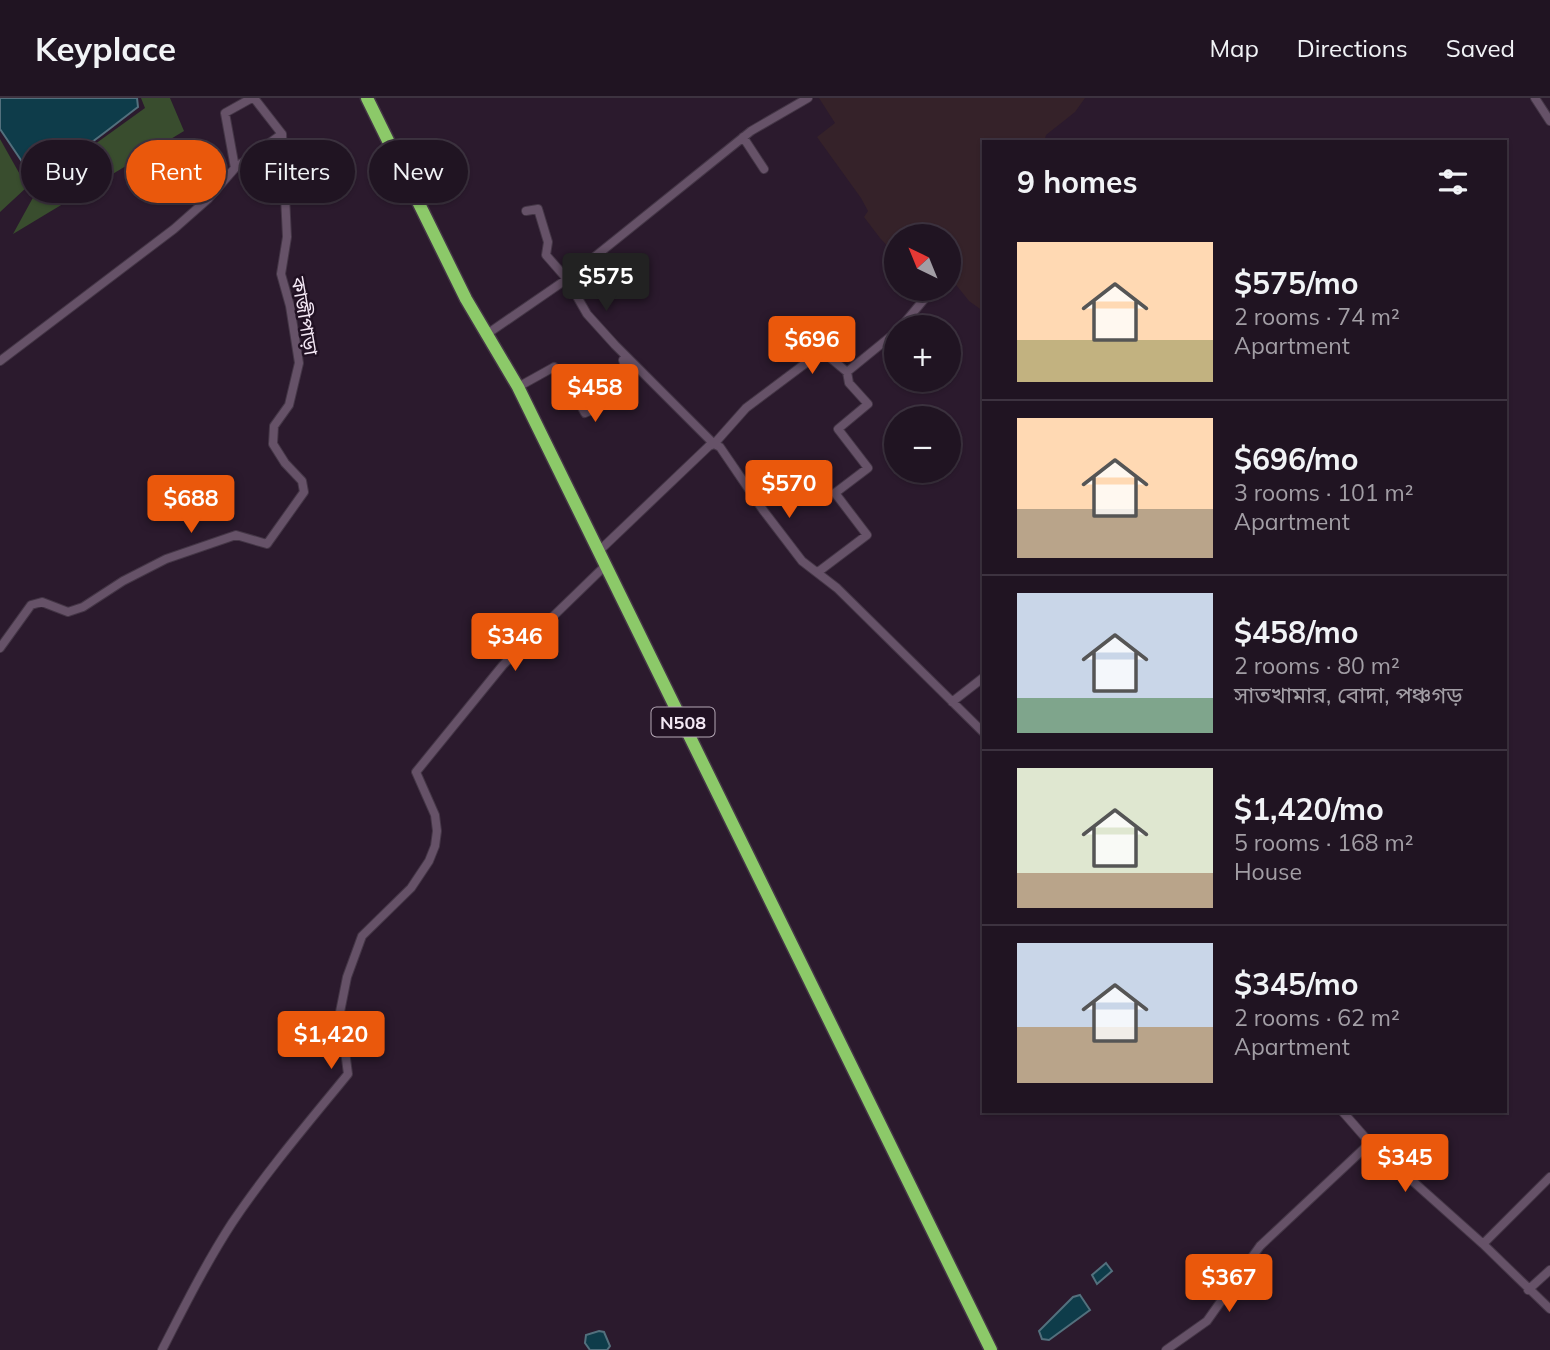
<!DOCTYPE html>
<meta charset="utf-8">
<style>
body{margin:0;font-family:Mulish,"Noto Sans Bengali",sans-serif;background:#281d2a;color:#f1f3f6;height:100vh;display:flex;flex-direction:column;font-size:26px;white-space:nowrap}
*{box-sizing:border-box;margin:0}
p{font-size:23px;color:#a29ea5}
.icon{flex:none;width:38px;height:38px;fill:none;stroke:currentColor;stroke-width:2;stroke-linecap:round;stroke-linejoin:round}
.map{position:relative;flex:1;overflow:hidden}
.details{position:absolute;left:982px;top:42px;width:525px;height:973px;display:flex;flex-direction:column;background:#201422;border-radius:0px;box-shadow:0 2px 5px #0004,0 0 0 2px #3d3340}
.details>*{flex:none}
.banner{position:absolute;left:21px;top:42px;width:665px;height:63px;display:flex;gap:14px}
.needle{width:46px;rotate:317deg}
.controls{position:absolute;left:884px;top:126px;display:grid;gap:14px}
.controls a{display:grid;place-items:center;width:77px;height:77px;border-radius:50%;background:#201422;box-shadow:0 2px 5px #0004,0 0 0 2px #3d3340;font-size:35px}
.price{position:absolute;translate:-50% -60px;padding:0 16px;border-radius:7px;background:#ea580c;color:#fff;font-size:23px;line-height:46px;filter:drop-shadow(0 2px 4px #0008)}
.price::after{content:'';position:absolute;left:50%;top:42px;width:21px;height:16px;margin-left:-10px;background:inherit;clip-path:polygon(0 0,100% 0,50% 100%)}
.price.selected{background:#222;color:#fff}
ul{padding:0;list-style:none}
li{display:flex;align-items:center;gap:21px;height:175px;padding:0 35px}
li+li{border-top:2px solid #3d3340}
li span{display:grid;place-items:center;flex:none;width:196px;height:140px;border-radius:0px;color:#555}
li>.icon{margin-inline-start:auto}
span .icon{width:84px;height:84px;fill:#fffc;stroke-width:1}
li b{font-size:30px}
h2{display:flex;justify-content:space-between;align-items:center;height:84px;padding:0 35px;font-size:30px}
.pill{padding:0 24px;border-radius:32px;background:#201422;box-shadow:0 2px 5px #0004,0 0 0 2px #3d3340;font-size:24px;line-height:63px}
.pill.selected{background:#ea580c;color:#fff}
header{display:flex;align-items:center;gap:42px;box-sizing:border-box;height:98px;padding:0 35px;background:#201422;border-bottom:2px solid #3d3340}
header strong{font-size:33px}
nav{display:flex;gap:38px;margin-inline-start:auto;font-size:24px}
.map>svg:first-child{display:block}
.industrial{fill:#352229}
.green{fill:#394d2e}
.water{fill:#0e3c4a;stroke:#53707d;stroke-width:2}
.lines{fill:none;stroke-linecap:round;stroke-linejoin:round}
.minor-casing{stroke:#443646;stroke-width:10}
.highway-casing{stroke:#443646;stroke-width:15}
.minor{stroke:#665268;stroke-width:8}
.highway{stroke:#8cc969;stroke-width:12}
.labels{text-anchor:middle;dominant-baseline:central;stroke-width:5;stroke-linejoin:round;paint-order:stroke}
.shield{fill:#211123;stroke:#b5a8b6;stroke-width:2}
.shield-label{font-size:18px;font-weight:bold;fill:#f4e8f5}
.street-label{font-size:19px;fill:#f4e8f5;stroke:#211123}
</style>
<header>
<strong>Keyplace</strong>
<nav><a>Map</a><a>Directions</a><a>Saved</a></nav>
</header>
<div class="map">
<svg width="1550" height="1252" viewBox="0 0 1550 1252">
<rect width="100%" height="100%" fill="#2b1a2d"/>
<path class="industrial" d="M819,0H1085L1075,14L1046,37L1044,44H984L983,213L969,203L953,183H949L948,138H896V157L880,140L864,119L868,113L861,100L817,39L835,25Z"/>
<path class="green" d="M141,0H170L184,33L13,136L41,85L145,10Z
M0,41L27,89L0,114Z"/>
<path class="water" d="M0,0H137L138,9C111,29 63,71 31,77L0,31Z
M1106,1165L1112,1173L1097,1186L1092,1177Z
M1080,1197L1090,1212L1049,1242L1042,1241L1039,1233L1073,1199Z
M599,1233L604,1234L610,1248L607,1252H590L585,1245L586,1237Z"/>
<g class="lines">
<g class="minor-casing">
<path id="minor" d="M254,0L282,36
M1535,0L1550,23
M743,39L764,71
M526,113L538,111L548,144L546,157L567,181L751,33L808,0
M901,229L931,193
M487,236L567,181L587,216L615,247L714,346L746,310L822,253L847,274L896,234
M0,263L174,131L208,101L235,70L225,15L252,0
M518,289L554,269L571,290L585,315L618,301L627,294L629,281L623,262
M599,453L709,348L714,346L720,349L763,412L802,463L837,490L984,635
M818,474L867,437L835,395L868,370L838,331L868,306L849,285L847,274
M0,550L31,507L42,504L68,514L83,509L123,483L166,461L236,437L267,446L304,394L302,383L285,365L273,346L274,328L289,307L299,265L290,208L281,176L287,139L282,36L235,70
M952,604L984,579
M1342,1013L1370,1045
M1483,1146L1550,1079
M1528,1192L1550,1172
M162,1252C184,1209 206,1165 232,1125C267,1073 308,1025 348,976L340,914L347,879L362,838L411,790L429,763L435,748L437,733L435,717L416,674L503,567L606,467
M1166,1252L1207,1223L1260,1148L1370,1045L1483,1146L1550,1211"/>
</g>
<g class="highway-casing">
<path id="highway" d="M367,0L466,201L518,289L991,1252"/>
</g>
<use href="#minor" class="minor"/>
<use href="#highway" class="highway"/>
</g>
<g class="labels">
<rect class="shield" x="651.5" y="609.5" width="63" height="29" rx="5"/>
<g class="shield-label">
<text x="683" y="624">N508</text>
</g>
<g class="street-label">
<text transform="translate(305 218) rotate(80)">কাজীপাড়া</text>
</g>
</g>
</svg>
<div class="controls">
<a><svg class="needle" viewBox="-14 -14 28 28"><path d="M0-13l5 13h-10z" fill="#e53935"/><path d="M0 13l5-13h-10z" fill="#a29ea5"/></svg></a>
<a>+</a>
<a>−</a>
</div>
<b class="price selected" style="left:606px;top:215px">$575</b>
<b class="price" style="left:812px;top:278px">$696</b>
<b class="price" style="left:595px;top:326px">$458</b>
<b class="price" style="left:789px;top:422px">$570</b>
<b class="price" style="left:191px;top:437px">$688</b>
<b class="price" style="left:515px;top:575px">$346</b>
<b class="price" style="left:331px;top:973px">$1,420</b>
<b class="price" style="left:1405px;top:1096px">$345</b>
<b class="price" style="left:1229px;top:1216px">$367</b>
<div class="banner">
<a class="pill">Buy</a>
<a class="pill selected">Rent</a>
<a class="pill">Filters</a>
<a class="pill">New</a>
</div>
<section class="details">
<h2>9 homes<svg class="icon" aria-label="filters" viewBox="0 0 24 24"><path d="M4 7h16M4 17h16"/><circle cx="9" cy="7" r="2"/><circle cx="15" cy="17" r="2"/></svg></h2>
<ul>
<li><span style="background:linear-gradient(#ffd9b3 70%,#c2b280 0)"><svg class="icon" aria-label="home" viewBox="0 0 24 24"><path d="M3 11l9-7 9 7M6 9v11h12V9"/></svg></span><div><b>$575/mo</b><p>2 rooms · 74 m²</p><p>Apartment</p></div></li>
<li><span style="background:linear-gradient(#ffd9b3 65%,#b9a48a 0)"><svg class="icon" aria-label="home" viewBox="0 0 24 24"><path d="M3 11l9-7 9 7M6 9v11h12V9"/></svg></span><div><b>$696/mo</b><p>3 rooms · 101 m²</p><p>Apartment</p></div></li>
<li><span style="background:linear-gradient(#c9d6e8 75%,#7fa58c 0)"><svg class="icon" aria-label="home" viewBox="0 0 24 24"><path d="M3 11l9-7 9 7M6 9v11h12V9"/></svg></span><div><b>$458/mo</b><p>2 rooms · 80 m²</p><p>সাতখামার, বোদা, পঞ্চগড়</p></div></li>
<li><span style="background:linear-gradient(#dfe7d0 75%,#b9a48a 0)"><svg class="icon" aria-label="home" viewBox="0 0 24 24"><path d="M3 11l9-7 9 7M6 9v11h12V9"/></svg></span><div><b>$1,420/mo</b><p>5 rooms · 168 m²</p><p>House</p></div></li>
<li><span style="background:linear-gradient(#c9d6e8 60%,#b9a48a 0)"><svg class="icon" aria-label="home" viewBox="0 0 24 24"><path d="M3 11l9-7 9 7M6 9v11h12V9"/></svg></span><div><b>$345/mo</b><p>2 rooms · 62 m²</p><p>Apartment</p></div></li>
</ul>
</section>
</div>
